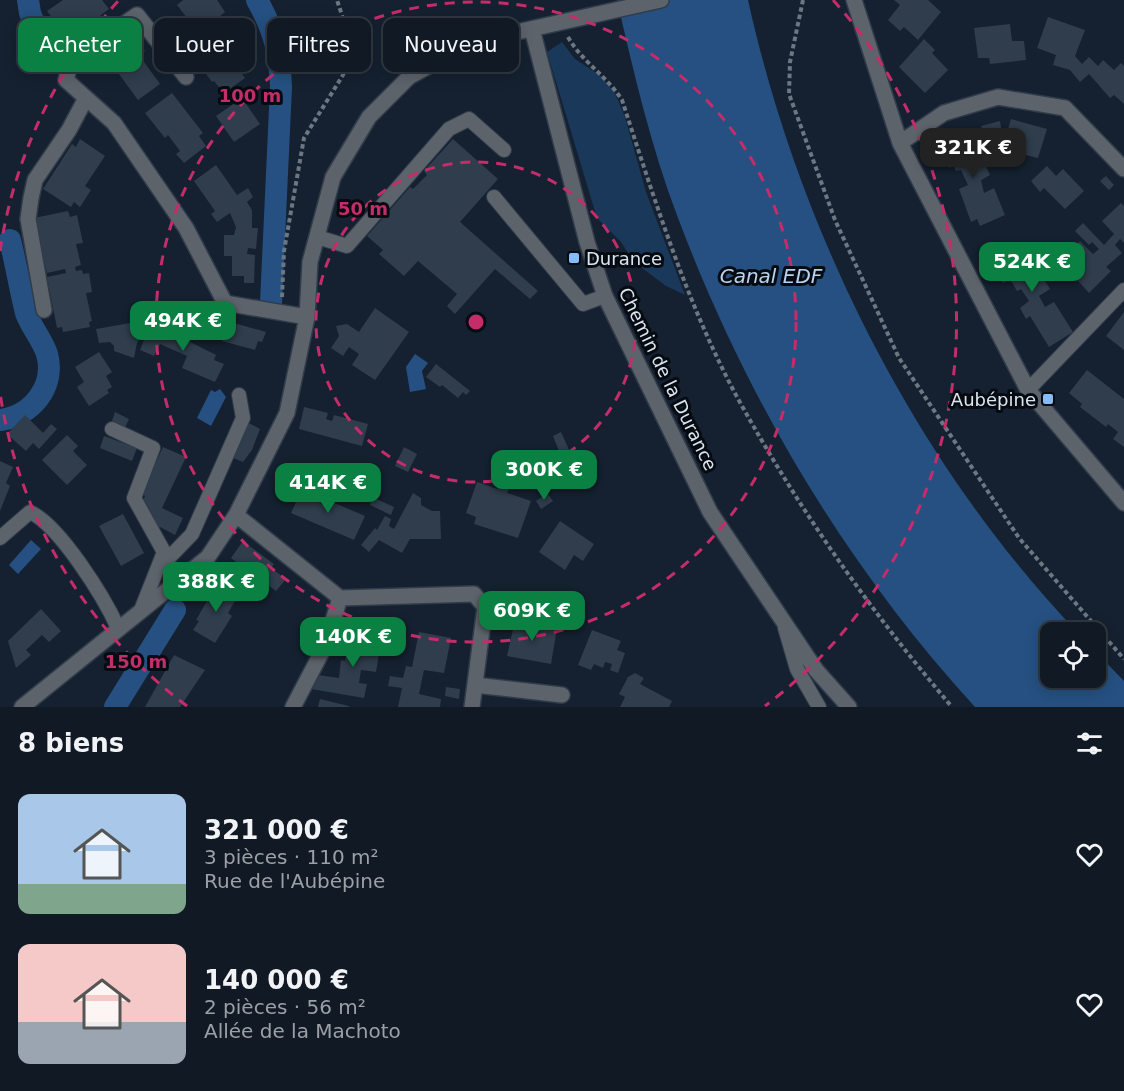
<!DOCTYPE html>
<html lang="fr">
<meta charset="utf-8">
<style>
body{margin:0;font-family:"DejaVu Sans",sans-serif;background:#1e2631;color:#f1f3f6;height:100vh;display:flex;flex-direction:column;font-size:22px;white-space:nowrap}
*{box-sizing:border-box;margin:0}
p{font-size:20px;color:#9ca0a6}
.icon{flex:none;width:33px;height:33px;fill:none;stroke:currentColor;stroke-width:2;stroke-linecap:round;stroke-linejoin:round}
.map{position:relative;height:707px;overflow:hidden}
.panel{display:flex;flex-direction:column;background:#101924;flex:1}
.panel>*{flex:none}
.top-card{position:absolute;left:18px;top:18px;width:600px;height:54px;display:flex;gap:12px}
.controls{position:absolute;left:1040px;top:622px;display:grid;gap:12px}
.controls a{display:grid;place-items:center;width:66px;height:66px;border-radius:12px;background:#101924;box-shadow:0 3px 15px #0003,0 0 0 2px #303841;font-size:30px}
.price{position:absolute;translate:-50% -51px;padding:0 14px;border-radius:12px;background:#0b8043;color:#fff;font-size:20px;line-height:39px;filter:drop-shadow(0 2px 3px #0008)}
.price::after{content:'';position:absolute;left:50%;top:36px;width:18px;height:14px;margin-left:-9px;background:inherit;clip-path:polygon(0 0,100% 0,50% 100%)}
.price.selected{background:#222;color:#fff}
ul{padding:0;list-style:none}
li{display:flex;align-items:center;gap:18px;height:150px;padding:0 18px}
li span{display:grid;place-items:center;flex:none;width:168px;height:120px;border-radius:12px;color:#555}
li>.icon{margin-inline-start:auto}
span .icon{width:72px;height:72px;fill:#fffc;stroke-width:1}
li b{font-size:26px}
h2{display:flex;justify-content:space-between;align-items:center;height:72px;padding:0 18px;font-size:26px}
.chip{padding:0 21px;border-radius:12px;background:#101924;box-shadow:0 3px 15px #0003,0 0 0 2px #303841;font-size:21px;line-height:54px}
.chip.selected{background:#0b8043;color:#fff}
.map>svg:first-child{display:block}
.green{fill:#19385a}
.water{fill:#255081}
.lines{fill:none;stroke-linecap:round;stroke-linejoin:round}
.canal{stroke:#255081;stroke-width:22}
.building{fill:#2f3d4c}
.lane-casing{stroke:#313c4b;stroke-width:16}
.street-casing{stroke:#313c4b;stroke-width:18}
.path{stroke:#6c7783;stroke-width:4;stroke-dasharray:4.5 3;stroke-linecap:butt}
.lane{stroke:#5d636b;stroke-width:14}
.street{stroke:#5d636b;stroke-width:15}
.ring{fill:none;stroke:#c52c6a;stroke-width:3;stroke-dasharray:10 8}
.poi-dot{fill:#85bbfb;stroke:#060b11;stroke-width:2}
.labels{text-anchor:middle;dominant-baseline:central;stroke-width:6;stroke-linejoin:round;paint-order:stroke}
.poi-label{font-size:18px;fill:#dce5ef;stroke:#060b11;text-anchor:start}
.street-label{font-size:18px;fill:#dce5ef;stroke:#060b11}
.water-label{font-size:20px;font-style:italic;fill:#b9d2f0;stroke:#060b11}
.centre{fill:#c52c6a;stroke:#060b11;stroke-width:3}
.ring-label{font-size:18px;text-anchor:middle;font-weight:bold;fill:#c52c6a;stroke:#060b11;stroke-width:6;stroke-linejoin:round;paint-order:stroke}
</style>
<div class="map">
<svg width="1124" height="707" viewBox="0 0 1124 707">
<rect width="100%" height="100%" fill="#152130"/>
<path class="green" d="M562,42L575,59L601,76L615,93L625,117L646,192L685,295L666,286L634,262L621,242L597,218L547,52Z"/>
<path class="water" d="M617,0H748C799,230 914,461 1078,633H1050V678H1095V651L1124,681V707H975C845,565 746,398 678,218C651,147 634,74 617,0Z
M415,354L428,363L422,371L426,389L410,392L406,367Z
M220,389L226,397L211,426L197,418L211,390L215,392Z
M544,457L549,463L548,470L536,485H530C522,474 530,459 544,457Z
M31,540L41,549L18,574L9,565Z"/>
<g class="lines">
<path class="canal" d="M28,0L30,13L49,60
M257,0C274,30 280,53 281,87L271,303
M0,420C32,416 56,386 47,354C42,339 31,327 26,313C20,289 16,264 10,240
M115,707L175,610"/>
</g>
<path class="building" d="M63,0H102L109,9L89,24L87,20L65,36L68,39L57,47L43,19L46,17L50,23L54,20L47,11Z
M183,0H217L225,12L213,22L228,43L209,57L189,32L194,27L177,5Z
M894,0H928L941,12L918,40L904,27L900,31L888,20L900,5Z
M1048,17L1085,30L1075,56L1082,64L1089,57L1098,66L1103,60L1114,70L1121,63L1124,66V104L1114,95L1110,98L1089,74L1080,82L1070,70L1053,65L1056,55L1037,48Z
M1010,24L1012,41H1024L1026,60L990,64L989,58H978L974,28Z
M924,39L935,50L932,53L948,70L925,93L899,67Z
M138,41L145,51L139,55L160,84L138,100L116,70L121,67L114,58Z
M228,54L245,78L224,93L214,81L212,82L206,74L208,73L193,64L198,55L215,66Z
M172,93L203,133L199,136L206,146L184,163L176,154L180,151L168,135L165,138L145,113Z
M242,98L260,124L234,142L216,116Z
M1011,119L1047,129L1038,158L1002,149Z
M1000,121L1003,142L989,144L981,126Z
M970,131L990,175L981,180L984,193L994,188L1005,215L980,226L977,219L971,222L959,189L968,185L961,170L956,171L954,166L949,168L945,160L950,158L943,142Z
M80,139L105,156L85,186L91,190L80,207L74,202L71,207L43,189L72,144L76,147Z
M453,139L498,179L460,222L538,291L530,299L495,269L455,314L447,306L457,294L418,261L404,276L379,254L383,250L367,236L410,187L413,189L427,175L424,171Z
M216,165L237,195L248,188L253,197L247,202L252,210V228H258L256,249L248,248L247,254L255,255L254,283H244V276H232V256H224V235H234L236,227L230,213L217,222L211,214L215,211L194,181Z
M1047,166L1056,176L1063,169L1084,191L1065,209L1044,188L1040,192L1031,181Z
M1106,176L1114,185L1109,190L1100,181Z
M1121,203L1124,206V243L1120,239L1115,245L1122,253L1106,267L1111,271L1089,293L1060,261L1080,241L1093,254L1099,249L1092,242L1089,245L1075,231L1083,223L1104,245L1114,234L1102,221Z
M68,211L70,217L77,215L83,243L76,244L81,265L75,267L76,271L82,270L83,274L89,273L92,292L86,293L92,321L89,322L90,327L63,332L62,327L57,328L47,277L66,273L65,269L47,273L34,218Z
M1021,243L1050,289L1039,296L1045,307L1054,302L1073,332L1049,347L1030,316L1026,319L1020,308L1029,301L1021,289L1017,291L1010,279L1003,283L991,261Z
M375,308L409,332L375,380L352,365L359,354L349,347L343,356L331,348L339,336L336,326L347,324L359,332Z
M1124,312V350L1106,336Z
M227,321L266,332L262,342L258,341L255,350L222,341Z
M136,322L144,333L137,343L134,358L114,351V346L110,342L99,343L96,329Z
M151,322L216,355L214,360L224,364L215,382L182,368L187,356L160,344L154,356L140,350Z
M99,352L112,372L106,376L112,387L107,390L109,393L89,406L77,387L84,382L75,367Z
M436,364L470,391L466,395L463,392L458,398L442,385L440,387L426,377Z
M1087,370L1124,399V447L1113,439L1118,432L1108,424L1106,427L1080,407L1082,404L1069,393Z
M304,407L328,413L326,419L332,421L334,415L368,424L362,446L299,429Z
M115,412L129,419L124,430L111,424Z
M25,415L43,433L51,424L57,429L39,449L33,443L26,451L7,434Z
M247,422L260,429L252,450L243,462L231,457Z
M561,432L570,452L561,456L553,436Z
M67,435L78,446L73,451L87,465L67,485L42,460Z
M104,436L137,448L132,461L100,448Z
M163,447L186,457L162,508L183,518L175,535L160,527L157,529L142,503L145,496L141,494Z
M404,447L417,454L408,472L395,466Z
M0,461L13,467L6,483L10,486L0,511Z
M477,482L497,489L499,485L509,488L507,493L531,501L518,538L474,524L476,517L466,513Z
M302,489L365,516L354,540L291,513Z
M413,493L421,498V505L432,511H440L441,539H410L402,553L379,540L369,552L361,545L375,528L377,530L385,516L391,519L389,526L394,529Z
M547,493L553,501L541,509L536,501Z
M372,497L394,507L391,515L370,505Z
M123,514L144,553L121,566L99,526Z
M560,521L594,544L583,561L574,555L565,570L539,552Z
M243,541L274,564L271,568L286,579L276,591L231,558Z
M218,582L239,594L228,613L232,616L215,643L193,630L199,621L196,620Z
M41,609L61,631L49,642L42,635L26,650L31,655L16,668L8,641Z
M515,620L557,628L551,664L507,656Z
M592,630L621,641L617,650L625,653L618,673L610,670L612,664L605,662L603,668L594,664L591,670L578,665Z
M419,632L451,638L444,673L424,670L419,694L441,699L440,707H398L402,688L388,686L390,676L403,678L406,666L412,667Z
M366,633L382,636L376,672L361,670L359,683L367,684L364,698L311,689L318,675L339,678L341,660L345,661L347,650L352,651L355,634L366,636Z
M174,655L205,670L180,707H145Z
M635,673L644,678L640,684L672,701L669,707H620L625,697L619,694L628,677Z
M446,687L460,689L459,699L445,696Z
M320,699L349,706V707H318Z"/>
<g class="lines">
<g class="lane-casing">
<path id="lane" d="M494,197L583,304L605,296
M317,237L347,246L449,129L469,119L504,150
M1028,390L1124,290
M112,429L153,448L134,498L164,552L141,610
M0,538L30,512C60,526 104,597 118,628
M160,567L192,534L243,418L239,395
M785,628L797,669L819,707"/>
</g>
<g class="street-casing">
<path id="street" d="M854,0L900,143L1028,390L1124,503
M532,29L587,242L605,296L710,512L816,670L849,707
M186,77L137,15L71,61L66,80L114,123L186,228L225,303L307,317
M900,143L944,113L998,97L1065,108L1124,169
M44,310L28,219L31,198L35,180L69,130L86,98
M236,515L340,598L474,594L485,607L472,707
M475,685L562,695
M22,707L208,557L236,515L287,413L307,317L310,262L333,177L369,117L409,77L472,42L661,0
M293,707L325,646L340,598"/>
</g>
<path class="path" d="M803,0L790,62L789,94L835,220L899,358L1019,538L1124,659
M568,37C582,62 606,75 622,100C655,201 687,304 737,397C800,511 868,608 952,707
M282,297L284,251L304,138L343,75L351,43L337,0"/>
<use href="#lane" class="lane"/>
<use href="#street" class="street"/>
</g>
<g class="ring">
<circle cx="476" cy="322" r="160"/>
<circle cx="476" cy="322" r="320"/>
<path d="M187 706A481 481 0 0 1 0 393M0 251A481 481 0 0 1 119 0M833 0A481 481 0 0 1 765 706"/>
</g>
<g class="poi-dot">
<rect x="568" y="252" width="12" height="12" rx="3"/>
<rect x="1042" y="393" width="12" height="12" rx="3"/>
</g>
<g class="labels">
<g class="poi-label">
<text x="586" y="258">Durance</text>
<text x="1036" y="399" text-anchor="end">Aubépine</text>
</g>
<g class="street-label">
<text transform="translate(668 379) rotate(64)">Chemin de la Durance</text>
</g>
<g class="water-label">
<text x="771" y="276">Canal EDF</text>
</g>
</g>
<circle cx="476" cy="322" r="9" class="centre"/>
<g class="ring-label">
<text x="250" y="102">100 m</text>
<text x="363" y="215">50 m</text>
<text x="136" y="668">150 m</text>
</g>
</svg>
<div class="controls">
<a><svg class="icon" aria-label="locate" viewBox="0 0 24 24"><circle cx="12" cy="12" r="6"/><path d="M12 2v4M12 18v4M2 12h4M18 12h4"/></svg></a>
</div>
<b class="price selected" style="left:973px;top:179px">321K €</b>
<b class="price" style="left:1032px;top:293px">524K €</b>
<b class="price" style="left:183px;top:352px">494K €</b>
<b class="price" style="left:544px;top:501px">300K €</b>
<b class="price" style="left:328px;top:514px">414K €</b>
<b class="price" style="left:216px;top:613px">388K €</b>
<b class="price" style="left:532px;top:642px">609K €</b>
<b class="price" style="left:353px;top:668px">140K €</b>
<div class="top-card">
<a class="chip selected">Acheter</a>
<a class="chip">Louer</a>
<a class="chip">Filtres</a>
<a class="chip">Nouveau</a>
</div>
</div>
<section class="panel">
<h2>8 biens<svg class="icon" aria-label="filters" viewBox="0 0 24 24"><path d="M4 7h16M4 17h16"/><circle cx="9" cy="7" r="2"/><circle cx="15" cy="17" r="2"/></svg></h2>
<ul>
<li><span style="background:linear-gradient(#a9c7e8 75%,#7fa58c 0)"><svg class="icon" aria-label="home" viewBox="0 0 24 24"><path d="M3 11l9-7 9 7M6 9v11h12V9"/></svg></span><div><b>321 000 €</b><p>3 pièces · 110 m²</p><p>Rue de l'Aubépine</p></div><svg class="icon" aria-label="heart" viewBox="0 0 24 24"><path d="M12 20l-8-8c-3-5 5-10 8-4 3-6 11-1 8 4z"/></svg></li>
<li><span style="background:linear-gradient(#f6c9c9 65%,#9aa5b1 0)"><svg class="icon" aria-label="home" viewBox="0 0 24 24"><path d="M3 11l9-7 9 7M6 9v11h12V9"/></svg></span><div><b>140 000 €</b><p>2 pièces · 56 m²</p><p>Allée de la Machoto</p></div><svg class="icon" aria-label="heart" viewBox="0 0 24 24"><path d="M12 20l-8-8c-3-5 5-10 8-4 3-6 11-1 8 4z"/></svg></li>
</ul>
</section>
